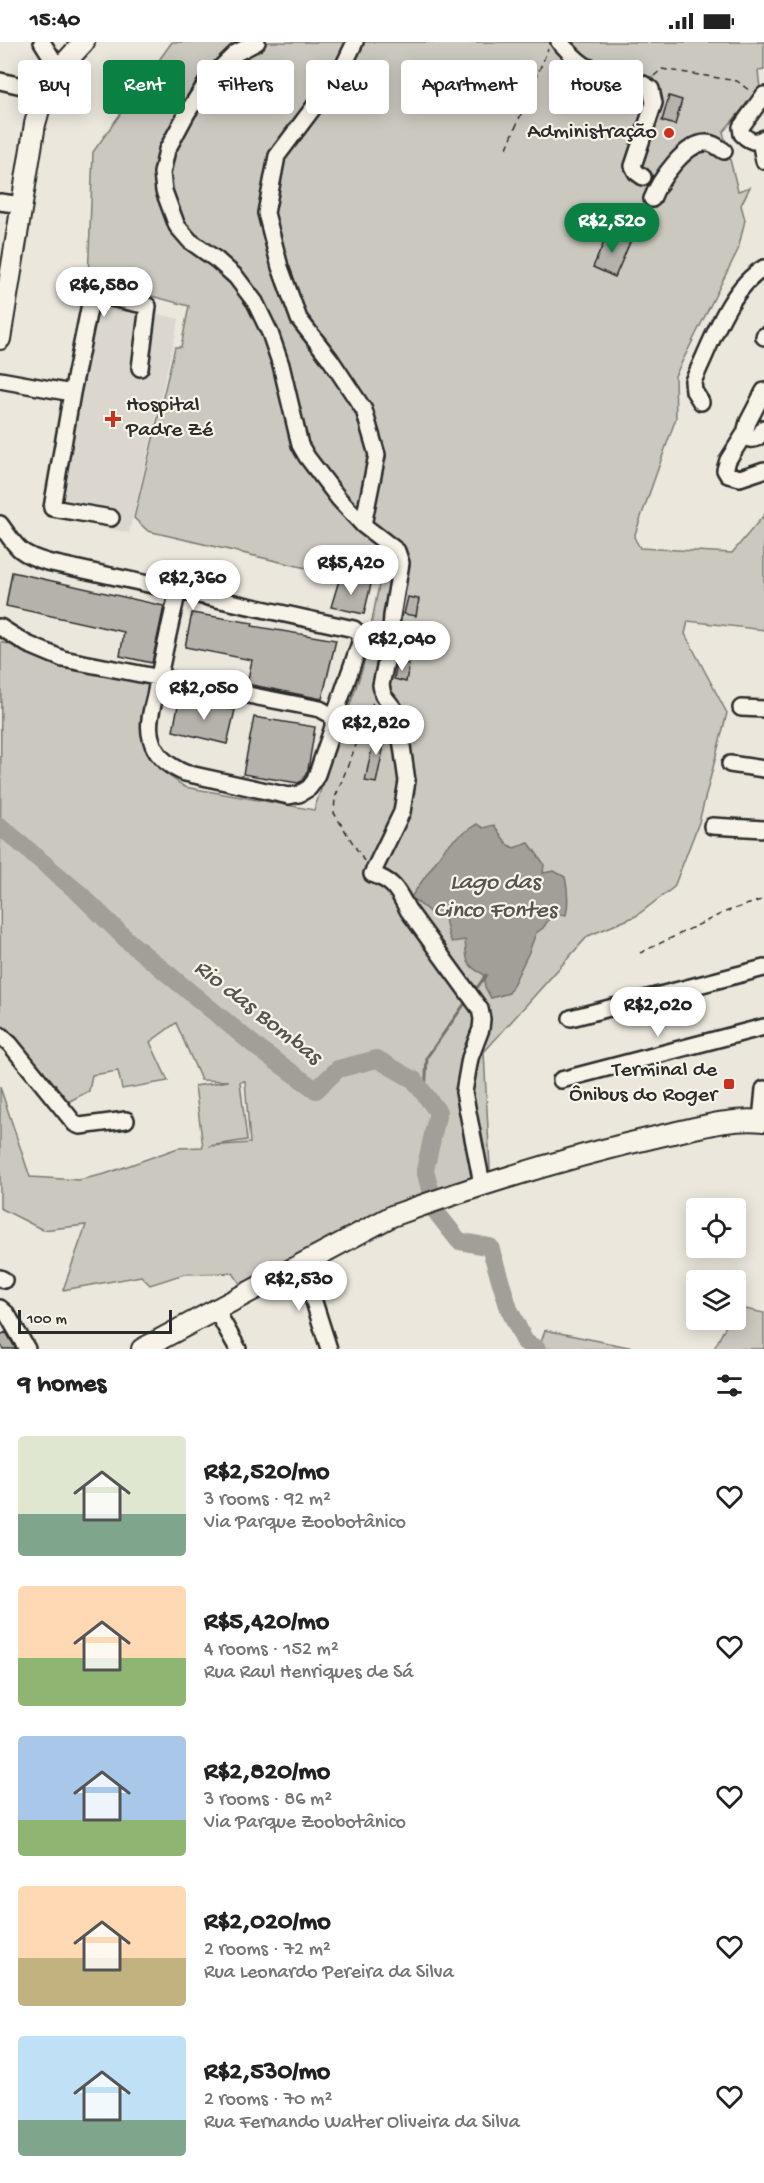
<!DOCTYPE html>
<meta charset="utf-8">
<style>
body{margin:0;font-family:"Gochi Hand",sans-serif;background:#f2f2f2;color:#222;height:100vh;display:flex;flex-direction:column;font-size:22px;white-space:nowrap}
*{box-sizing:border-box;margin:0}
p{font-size:20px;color:#767676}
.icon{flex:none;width:33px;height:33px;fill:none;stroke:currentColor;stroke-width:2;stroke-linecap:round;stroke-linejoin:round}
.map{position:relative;height:1307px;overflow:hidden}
.details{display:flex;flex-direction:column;background:#fff;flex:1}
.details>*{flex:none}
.guide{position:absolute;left:18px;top:18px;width:729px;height:54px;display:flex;gap:12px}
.tools{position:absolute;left:686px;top:1156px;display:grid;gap:12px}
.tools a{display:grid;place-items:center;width:60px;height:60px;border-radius:6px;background:#fff;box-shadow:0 3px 15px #0003;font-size:30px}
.scale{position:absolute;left:18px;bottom:15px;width:154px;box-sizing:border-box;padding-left:6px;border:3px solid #2b2b2b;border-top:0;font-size:16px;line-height:21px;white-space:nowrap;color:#2b2b2b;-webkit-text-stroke:4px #f7f3e8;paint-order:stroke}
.price{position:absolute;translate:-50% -51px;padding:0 14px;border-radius:21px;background:#fff;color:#222;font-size:20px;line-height:39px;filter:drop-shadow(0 2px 3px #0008)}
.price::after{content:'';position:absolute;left:50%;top:36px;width:18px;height:14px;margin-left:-9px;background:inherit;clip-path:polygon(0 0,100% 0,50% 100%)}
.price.current{background:#0b8043;color:#fff}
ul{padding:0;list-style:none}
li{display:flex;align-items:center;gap:18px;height:150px;padding:0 18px}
li span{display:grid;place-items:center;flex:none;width:168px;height:120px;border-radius:6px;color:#555}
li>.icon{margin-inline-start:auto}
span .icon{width:72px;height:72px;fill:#fffc;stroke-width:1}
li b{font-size:26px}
h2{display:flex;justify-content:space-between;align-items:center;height:72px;padding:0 18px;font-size:26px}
.chip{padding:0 21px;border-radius:6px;background:#fff;box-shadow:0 3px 15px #0003;font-size:21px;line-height:54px}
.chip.current{background:#0b8043;color:#fff}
.status{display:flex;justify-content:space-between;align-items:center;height:42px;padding:0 30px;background:#fff;direction:ltr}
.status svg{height:16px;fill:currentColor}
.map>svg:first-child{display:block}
.built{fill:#dbd7ce}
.green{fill:#cbc8bf;stroke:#7b7a75;stroke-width:1.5;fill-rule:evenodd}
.water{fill:#a29f98;stroke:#72716c;stroke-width:1.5}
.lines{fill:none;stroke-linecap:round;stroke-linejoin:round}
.stream{stroke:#72716c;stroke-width:3}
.river{stroke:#a29f98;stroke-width:18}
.building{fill:#b5b2ab;stroke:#2b2b2b;stroke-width:1.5}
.minor-casing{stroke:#2b2b2b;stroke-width:20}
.major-casing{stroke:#2b2b2b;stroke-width:24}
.path{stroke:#2b2b2b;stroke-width:1.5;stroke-dasharray:6 4.5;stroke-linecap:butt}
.minor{stroke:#f7f3e8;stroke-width:15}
.major{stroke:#f7f3e8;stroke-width:20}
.poi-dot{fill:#c8321e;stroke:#f7f3e8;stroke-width:2}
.labels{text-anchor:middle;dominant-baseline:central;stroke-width:4.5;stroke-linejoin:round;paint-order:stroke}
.poi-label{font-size:22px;fill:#2b2b2b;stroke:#f7f3e8;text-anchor:end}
.water-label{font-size:24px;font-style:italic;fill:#555451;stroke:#f7f3e8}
</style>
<div class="status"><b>15:40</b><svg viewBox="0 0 49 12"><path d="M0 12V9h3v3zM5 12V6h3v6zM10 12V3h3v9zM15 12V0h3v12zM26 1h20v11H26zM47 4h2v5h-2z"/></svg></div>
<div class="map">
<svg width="764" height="1307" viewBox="0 0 764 1307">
<rect width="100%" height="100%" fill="#ebe7dd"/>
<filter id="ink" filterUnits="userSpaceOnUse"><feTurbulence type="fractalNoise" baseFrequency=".0167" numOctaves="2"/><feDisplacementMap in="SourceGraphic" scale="12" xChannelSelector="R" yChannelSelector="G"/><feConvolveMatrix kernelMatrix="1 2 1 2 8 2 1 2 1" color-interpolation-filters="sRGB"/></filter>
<g filter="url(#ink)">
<path class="built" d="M91,255L179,277L129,491L54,476Z"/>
<path class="green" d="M172,0H764V28L758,29L760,46L723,90L738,149L750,145L741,163L745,178L738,208L675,334L676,376L634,495L640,506L732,511L764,473V588L688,579L685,592L727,671L699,780L674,845L636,874L588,894L484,1010L491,1145L405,1167L245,1249L233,1231L184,1232L150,1243L141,1234L63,1248L86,1183L43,1188L0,1166V1045L30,1135L79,1138L105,1132L178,1106L203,1105L195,1044L229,1039L201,1038L176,981L150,1000L168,1039L122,1047L118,1029L92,1033L89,1049L66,1061L0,987L1,600L148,643L144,701L159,727L185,745L314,768L363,625L379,543L148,489L134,476L175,305H181L189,264L88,237L93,110ZM245,1039L250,1101L209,1104L247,1098L240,1040Z
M736,1265L764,1271V1307H714L729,1278H735Z
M545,1288L638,1307H539Z"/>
<path class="water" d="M477,782L483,786L494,783L507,802L514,806L529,801L544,822L543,831L554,829L565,835C568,848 569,860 566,873L559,872L554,877H549L543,886L536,891L529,910L509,951L491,956L485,945L483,932C464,923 467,916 465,898L452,900C446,891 447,882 444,871L436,875L411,855L445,806L457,795Z"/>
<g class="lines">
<path class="stream" d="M474,950L486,933
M425,1053L427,1015L468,957"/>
<path class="river" d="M0,784L80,852L128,899L259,1007L316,1048L338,1027L377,1017L414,1038L438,1070L425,1128L436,1170L459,1199L490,1205L509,1267L525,1300L537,1307"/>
</g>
<path class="building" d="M669,54L682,58L675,83L662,79Z
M609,189L631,198L615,235L593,225Z
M380,514L389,516L391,522L389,534L377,531Z
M12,530L164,564L152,621L120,614L124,590L6,564Z
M340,535L371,542L364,572L331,565Z
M408,555L419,557L416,574L404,572Z
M192,571L253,581L252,584L336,598L322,657L247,642L252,618L185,605Z
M397,620L409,622L406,640L394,637Z
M179,658L235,668L227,702L173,689Z
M254,675L315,685L308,728L302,739L298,741L243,732Z
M376,687L387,689L376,741L365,739Z
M6,1290L16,1307H3L0,1302V1293Z"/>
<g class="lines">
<g class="minor-casing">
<path id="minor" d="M42,0L59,27
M257,0L236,11L209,37L187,71L167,108L162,131L164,149L177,184L190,199L217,218L236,235L255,260L270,291L281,323L300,403L307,415L339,457L363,483L397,509L401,521L392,574L390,601L381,643L383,653L395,668L401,697L407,739L402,770L372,832C395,840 397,848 408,868L480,967L482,977L481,987L470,1016L464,1050L482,1142
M355,0L341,29L277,114L266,171L280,225L299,277L330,317L364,368L377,413L363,483
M559,0C568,8 578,21 588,25C606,32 639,36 651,47L654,61L633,124L636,130L643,135
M0,39L44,49
M764,53L741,85L742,92C749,99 756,102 764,96
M760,99L764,119
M652,157C659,139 685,100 707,101C713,101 718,105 724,109
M0,160L22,163
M764,294V295
M0,338L72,351L52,466L111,476
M764,349L748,380L745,391L750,397C758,398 760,393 764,386
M72,351L92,252L148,264L140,326
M701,360L694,349L693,339C711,303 728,247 764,226
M745,391L728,418L725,428L728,433L740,436L764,428
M0,482C17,505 17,511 47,520L354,587L360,593V601L333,678
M0,585L27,602L63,617L320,667L331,673L333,678V685L315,738L309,746L299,752L289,754L185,731C168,724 155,714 151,696C147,682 152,667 155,654C162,618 170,583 178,548
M741,666L764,667
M730,722L764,727
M712,784L764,787
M571,976L764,926
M0,993L10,1002L75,1082L80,1084L126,1078
M561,1038L764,985
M761,1078L764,1047
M302,1222L329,1307
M0,1236L4,1238
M0,1266L7,1272L27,1307
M216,1268L238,1307"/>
</g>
<g class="major-casing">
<path id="major" d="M0,297L35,82L44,49L59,27L84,0
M142,1307L392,1174C481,1142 572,1114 664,1093C696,1086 732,1075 764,1079"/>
</g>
<path class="path" d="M654,34L662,27L737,39L750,49
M507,106L548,7
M364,819L334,771L335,756L373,660
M640,911L725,870L764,857"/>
<use href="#minor" class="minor"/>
<use href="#major" class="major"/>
</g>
</g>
<g class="poi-dot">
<circle cx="669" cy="91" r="6"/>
<path d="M110 368h6v6h6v6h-6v6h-6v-6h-6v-6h6z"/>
<rect x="723" y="1036" width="12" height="12" rx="3"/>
</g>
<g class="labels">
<g class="poi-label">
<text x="657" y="91">Administração</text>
<text x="126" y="364" text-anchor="start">Hospital<tspan x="126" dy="25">Padre Zé</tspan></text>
<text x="717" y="1029">Terminal de<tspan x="717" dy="25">Ônibus do Roger</tspan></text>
</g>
<g class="water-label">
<text x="495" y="841">Lago das<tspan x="495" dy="28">Cinco Fontes</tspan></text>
<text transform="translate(257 971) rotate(38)">Rio das Bombas</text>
</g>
</g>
</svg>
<div class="tools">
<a><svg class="icon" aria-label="locate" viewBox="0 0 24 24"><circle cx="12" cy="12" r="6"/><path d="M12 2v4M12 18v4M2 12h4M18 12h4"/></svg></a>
<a><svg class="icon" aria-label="layers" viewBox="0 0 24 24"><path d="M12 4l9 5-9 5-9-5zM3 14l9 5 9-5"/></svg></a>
</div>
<div class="scale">100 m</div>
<b class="price current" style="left:612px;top:212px">R$2,520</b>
<b class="price" style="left:104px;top:276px">R$6,580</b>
<b class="price" style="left:351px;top:554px">R$5,420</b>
<b class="price" style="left:193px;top:569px">R$2,360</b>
<b class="price" style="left:402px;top:630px">R$2,040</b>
<b class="price" style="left:204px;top:679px">R$2,050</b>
<b class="price" style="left:376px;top:714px">R$2,820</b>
<b class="price" style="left:658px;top:996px">R$2,020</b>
<b class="price" style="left:299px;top:1270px">R$2,530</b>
<div class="guide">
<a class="chip">Buy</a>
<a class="chip current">Rent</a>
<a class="chip">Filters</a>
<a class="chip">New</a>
<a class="chip">Apartment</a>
<a class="chip">House</a>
</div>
</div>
<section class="details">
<h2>9 homes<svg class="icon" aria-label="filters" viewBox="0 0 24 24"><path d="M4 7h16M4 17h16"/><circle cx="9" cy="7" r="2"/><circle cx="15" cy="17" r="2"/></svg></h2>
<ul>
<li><span style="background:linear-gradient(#dfe7d0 65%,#7fa58c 0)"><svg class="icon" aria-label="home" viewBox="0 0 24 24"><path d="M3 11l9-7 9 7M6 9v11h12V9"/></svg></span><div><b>R$2,520/mo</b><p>3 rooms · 92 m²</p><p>Via Parque Zoobotânico</p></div><svg class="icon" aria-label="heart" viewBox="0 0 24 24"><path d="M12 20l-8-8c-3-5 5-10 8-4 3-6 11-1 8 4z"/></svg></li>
<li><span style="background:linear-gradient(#ffd9b3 60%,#8fb573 0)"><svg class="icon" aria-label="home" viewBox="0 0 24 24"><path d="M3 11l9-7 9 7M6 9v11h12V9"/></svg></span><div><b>R$5,420/mo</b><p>4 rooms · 152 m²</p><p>Rua Raul Henriques de Sá</p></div><svg class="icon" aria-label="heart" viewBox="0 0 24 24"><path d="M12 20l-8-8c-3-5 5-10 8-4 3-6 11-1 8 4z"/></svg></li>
<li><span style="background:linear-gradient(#a9c7e8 70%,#8fb573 0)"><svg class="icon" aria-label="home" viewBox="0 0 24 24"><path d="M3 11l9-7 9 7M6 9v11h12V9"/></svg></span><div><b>R$2,820/mo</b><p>3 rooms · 86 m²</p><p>Via Parque Zoobotânico</p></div><svg class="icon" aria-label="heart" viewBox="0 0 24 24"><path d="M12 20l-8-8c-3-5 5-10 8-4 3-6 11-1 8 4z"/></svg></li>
<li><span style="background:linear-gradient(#ffd9b3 60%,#c2b280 0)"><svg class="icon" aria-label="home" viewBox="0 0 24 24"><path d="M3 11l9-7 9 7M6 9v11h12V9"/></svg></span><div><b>R$2,020/mo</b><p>2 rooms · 72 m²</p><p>Rua Leonardo Pereira da Silva</p></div><svg class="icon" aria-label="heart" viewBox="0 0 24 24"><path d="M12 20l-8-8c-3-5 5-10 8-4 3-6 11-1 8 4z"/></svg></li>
<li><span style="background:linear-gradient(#bfe0f5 70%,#7fa58c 0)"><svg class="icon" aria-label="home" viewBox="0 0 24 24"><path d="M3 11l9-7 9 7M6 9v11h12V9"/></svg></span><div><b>R$2,530/mo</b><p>2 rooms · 70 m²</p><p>Rua Fernando Walter Oliveira da Silva</p></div><svg class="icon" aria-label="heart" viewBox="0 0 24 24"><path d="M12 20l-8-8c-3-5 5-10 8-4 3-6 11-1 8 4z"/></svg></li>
</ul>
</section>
